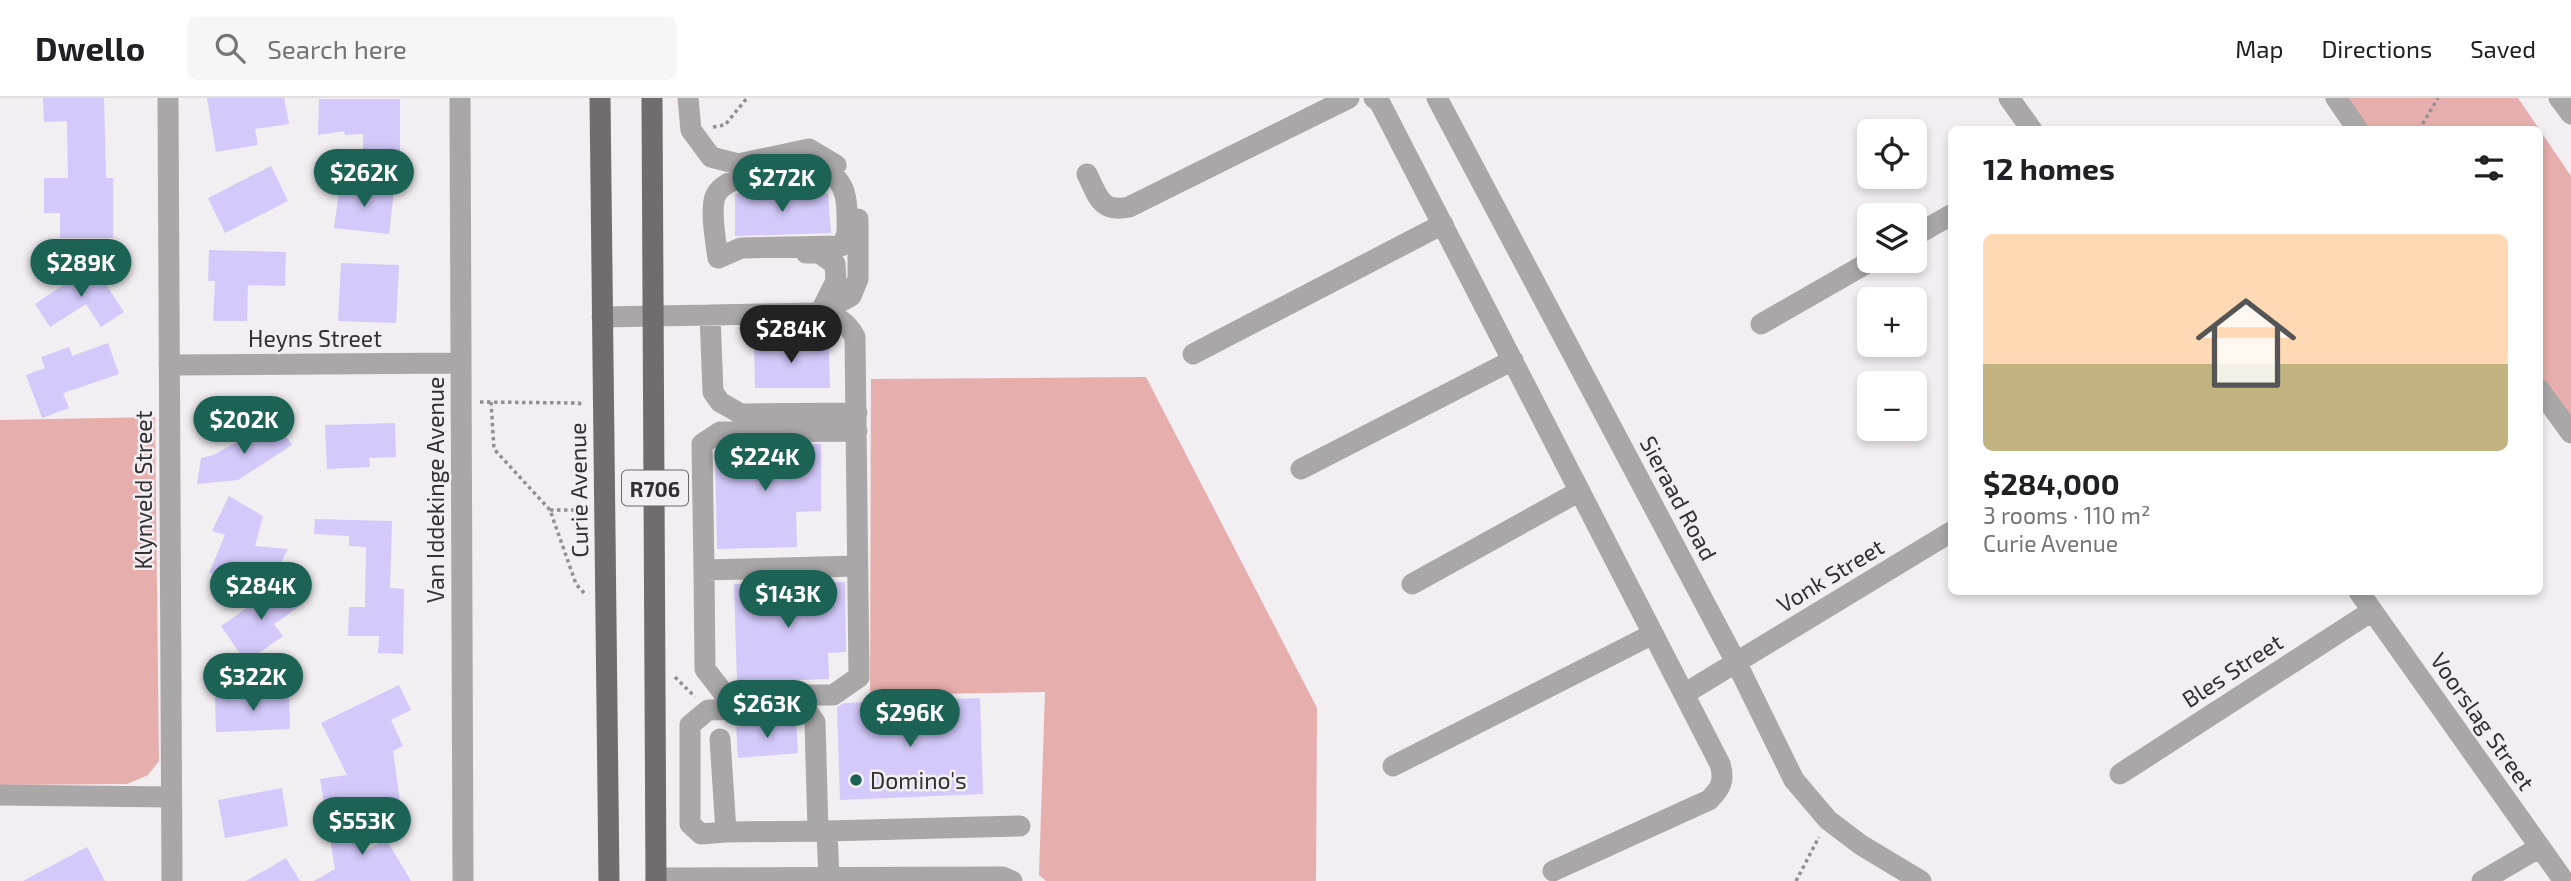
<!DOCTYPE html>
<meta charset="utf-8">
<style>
body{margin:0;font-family:"Exo 2",sans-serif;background:#f6f6f6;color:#202124;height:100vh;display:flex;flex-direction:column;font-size:26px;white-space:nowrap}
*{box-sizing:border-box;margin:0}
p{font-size:23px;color:#757577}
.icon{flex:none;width:38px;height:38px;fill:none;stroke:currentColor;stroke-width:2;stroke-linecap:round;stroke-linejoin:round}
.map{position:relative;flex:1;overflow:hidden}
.side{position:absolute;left:1948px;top:28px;width:595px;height:469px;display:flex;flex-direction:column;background:#fff;border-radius:10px;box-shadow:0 4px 10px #0003}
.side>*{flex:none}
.controls{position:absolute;left:1857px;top:21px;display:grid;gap:14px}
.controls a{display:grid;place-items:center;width:70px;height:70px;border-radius:10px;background:#fff;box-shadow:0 4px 10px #0003;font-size:35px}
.price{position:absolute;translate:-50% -60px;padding:0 16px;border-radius:24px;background:#1c6356;color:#fff;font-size:23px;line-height:46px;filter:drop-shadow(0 2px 4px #0008)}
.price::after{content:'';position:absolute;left:50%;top:42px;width:21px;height:16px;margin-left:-10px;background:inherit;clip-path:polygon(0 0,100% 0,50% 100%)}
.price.on{background:#222;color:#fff}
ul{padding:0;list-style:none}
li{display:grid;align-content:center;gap:14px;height:371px;padding:0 35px}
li+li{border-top:2px solid #e0e0e0}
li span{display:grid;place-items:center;height:217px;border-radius:10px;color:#555}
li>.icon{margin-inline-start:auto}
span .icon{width:126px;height:126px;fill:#fffc;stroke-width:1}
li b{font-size:30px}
h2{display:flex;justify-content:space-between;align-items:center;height:84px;padding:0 35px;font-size:30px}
header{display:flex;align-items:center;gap:42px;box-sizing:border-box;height:98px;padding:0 35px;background:#fff;border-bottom:2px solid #e0e0e0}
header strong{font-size:33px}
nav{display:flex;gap:38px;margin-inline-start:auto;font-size:24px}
.search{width:490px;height:63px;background:#f6f6f6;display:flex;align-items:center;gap:18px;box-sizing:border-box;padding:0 24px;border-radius:10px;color:#757577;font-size:26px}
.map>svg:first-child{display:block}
.green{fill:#e6aeac}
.building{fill:#d3c9fa}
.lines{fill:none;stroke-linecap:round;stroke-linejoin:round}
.path{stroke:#939093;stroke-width:3.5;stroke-dasharray:3.5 3.5;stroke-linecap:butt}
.minor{stroke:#aaa7a8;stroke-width:21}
.major{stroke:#716c6e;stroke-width:21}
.poi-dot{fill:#1c6356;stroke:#f2eef2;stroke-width:2.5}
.labels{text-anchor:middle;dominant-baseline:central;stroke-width:5;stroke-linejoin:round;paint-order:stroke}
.shield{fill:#f2eef2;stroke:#6c696c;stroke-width:2}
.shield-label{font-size:21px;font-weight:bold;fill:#323032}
.street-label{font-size:23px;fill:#323032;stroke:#f2eef2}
.poi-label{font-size:23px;fill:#323032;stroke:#f2eef2;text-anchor:start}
</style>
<header>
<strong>Dwello</strong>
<div class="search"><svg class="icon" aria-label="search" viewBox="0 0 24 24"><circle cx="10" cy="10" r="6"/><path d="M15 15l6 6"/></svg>Search here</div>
<nav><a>Map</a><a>Directions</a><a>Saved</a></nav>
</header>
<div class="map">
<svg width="2571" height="783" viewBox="0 0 2571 783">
<rect width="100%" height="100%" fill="#f2eef2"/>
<path class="green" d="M2338,0H2518L2571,78V343L2539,296V32L2359,31Z
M1146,279L1317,610L1316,783H1046L1039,777L1045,594L870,597L871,281Z
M155,319L159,663L148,677L127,686L0,687V322Z"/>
<path class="building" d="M43,0H104L106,80H113V140H60V115H44V80H68L67,23L44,24Z
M207,0H284L289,26L255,31L258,47L216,54Z
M319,1H400V60H363V36L345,37L344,33L318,37Z
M271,68L288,103L225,135L208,100Z
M340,86L394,92L389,136L334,130Z
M739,95H828L831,135L735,138V97Z
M209,152L286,154L285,188L248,187L247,223H213L215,183H208Z
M341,165L399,167L396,225L338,223Z
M93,167L124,214L101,229L86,206L50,229L35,206Z
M820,243V252L829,251L830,290H755L754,244Z
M108,245L119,276L63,295L69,310L42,320L26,277L45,270L41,259L69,249L72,258Z
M276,323L292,347L238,382L197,386L201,360L213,357Z
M395,325L396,359L369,360L370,369L327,371L325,327Z
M821,346V413L796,414L797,449L717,451L715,353L724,347Z
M229,398L263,418L255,448L288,451L272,482L209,475L225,437L212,433Z
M315,421L392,423L390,490L404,491L403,556L378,555L379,538H348L349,509H365L366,449L349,448V438L314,436Z
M284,484L301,507L274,526L283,538L246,564L221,528Z
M845,484L846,554L828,555L829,581L737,584L734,486Z
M399,587L411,612L391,622L403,648L393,653L400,704L359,711L360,715L327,721L320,681L347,677L321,625Z
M289,595L290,631L216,634L215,599Z
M980,600L983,696L840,702L837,609L844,605Z
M796,624L798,655L738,660L736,629Z
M282,690L288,728L225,740L218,702Z
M360,716L366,753L386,741L411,783H314L335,771L329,734Z
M87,749L105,783H23Z
M286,760L300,783H246Z"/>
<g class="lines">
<path class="path" d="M713,29L725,27L747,0
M2419,32L2438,0
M480,304L578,305L584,307
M491,304L494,351L550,412L576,486L585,496
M550,412H586
M675,579L695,599
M1796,783L1819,739"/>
<path class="minor" d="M168,0L172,783
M460,0L463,783
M688,0L691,32L711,59L738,66L809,51L836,67
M1374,0L1380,5L1720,666C1725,683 1721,690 1709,702L1553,773
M1437,0L1737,566L1794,682L1828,722L1861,747L1921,783
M2009,0L2032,32
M2336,0L2358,32
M2559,0L2571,16
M806,66C836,73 847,85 847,116C847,129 849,137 841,148L741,150L718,160C716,145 710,114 715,99C723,75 783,71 806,66Z
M1087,76C1098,98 1100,115 1129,109L1349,0
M1914,138L1951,117
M806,155H819L835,166L836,183L820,215
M820,215L851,198L858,181V121
M710,217L713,294L720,304L741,316L857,315
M602,219L820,215C837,218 847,224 855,239L859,579L833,597H725L705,571L704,472L856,468
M1761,226L1871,163
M1193,256L1443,126
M169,267L460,265
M2539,291L2571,335
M1301,371L1513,262
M704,472L702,346L720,334L857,333
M1412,486L1580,393
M2359,494L2564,783
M1684,596L1951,434
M720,641L726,734L827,733L829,781
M1393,668L1653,536
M2120,676L2372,513
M0,697L171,699
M827,733L1020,728
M726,734L701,736L690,726V627L708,612L805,610L815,624L818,733
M656,780L1003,779L1012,783
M2482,783L2540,749"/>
<path class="major" d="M600,0L609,783
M652,0L656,783"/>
</g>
<circle class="poi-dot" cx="856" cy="682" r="7"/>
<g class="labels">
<rect class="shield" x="622" y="372.5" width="66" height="35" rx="5"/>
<g class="shield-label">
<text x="655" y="390">R706</text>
</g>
<g class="street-label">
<text x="315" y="240">Heyns Street</text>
<text transform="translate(143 392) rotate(-90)">Klynveld Street</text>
<text transform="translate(435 392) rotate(-90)">Van Iddekinge Avenue</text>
<text transform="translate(578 392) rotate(-91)">Curie Avenue</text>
<text transform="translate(1679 400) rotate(62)">Sieraad Road</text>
<text transform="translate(1830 477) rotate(-31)">Vonk Street</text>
<text transform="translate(2232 572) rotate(-33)">Bles Street</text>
<text transform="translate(2483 623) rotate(55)">Voorslag Street</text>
</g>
<g class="poi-label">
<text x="870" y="682">Domino's</text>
</g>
</g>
</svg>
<div class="controls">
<a><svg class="icon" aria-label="locate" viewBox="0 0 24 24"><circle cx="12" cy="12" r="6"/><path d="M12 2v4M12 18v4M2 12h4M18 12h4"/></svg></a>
<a><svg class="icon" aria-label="layers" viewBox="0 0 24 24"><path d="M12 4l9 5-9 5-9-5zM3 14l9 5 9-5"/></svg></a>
<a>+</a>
<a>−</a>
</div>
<b class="price" style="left:364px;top:111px">$262K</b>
<b class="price" style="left:782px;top:116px">$272K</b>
<b class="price" style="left:81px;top:201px">$289K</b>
<b class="price on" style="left:791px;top:267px">$284K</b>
<b class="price" style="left:244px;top:358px">$202K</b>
<b class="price" style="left:765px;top:395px">$224K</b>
<b class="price" style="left:261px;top:524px">$284K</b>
<b class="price" style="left:788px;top:532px">$143K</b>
<b class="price" style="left:253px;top:615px">$322K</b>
<b class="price" style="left:767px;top:642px">$263K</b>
<b class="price" style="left:910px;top:651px">$296K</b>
<b class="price" style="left:362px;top:759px">$553K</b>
<section class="side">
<h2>12 homes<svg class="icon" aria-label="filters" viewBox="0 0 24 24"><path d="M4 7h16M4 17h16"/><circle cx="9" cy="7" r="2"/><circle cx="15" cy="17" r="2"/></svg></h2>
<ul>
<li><span style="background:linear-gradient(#ffd9b3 60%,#c2b280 0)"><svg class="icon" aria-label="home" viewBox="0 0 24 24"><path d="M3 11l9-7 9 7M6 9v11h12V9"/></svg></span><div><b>$284,000</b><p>3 rooms · 110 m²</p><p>Curie Avenue</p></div></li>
</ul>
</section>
</div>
